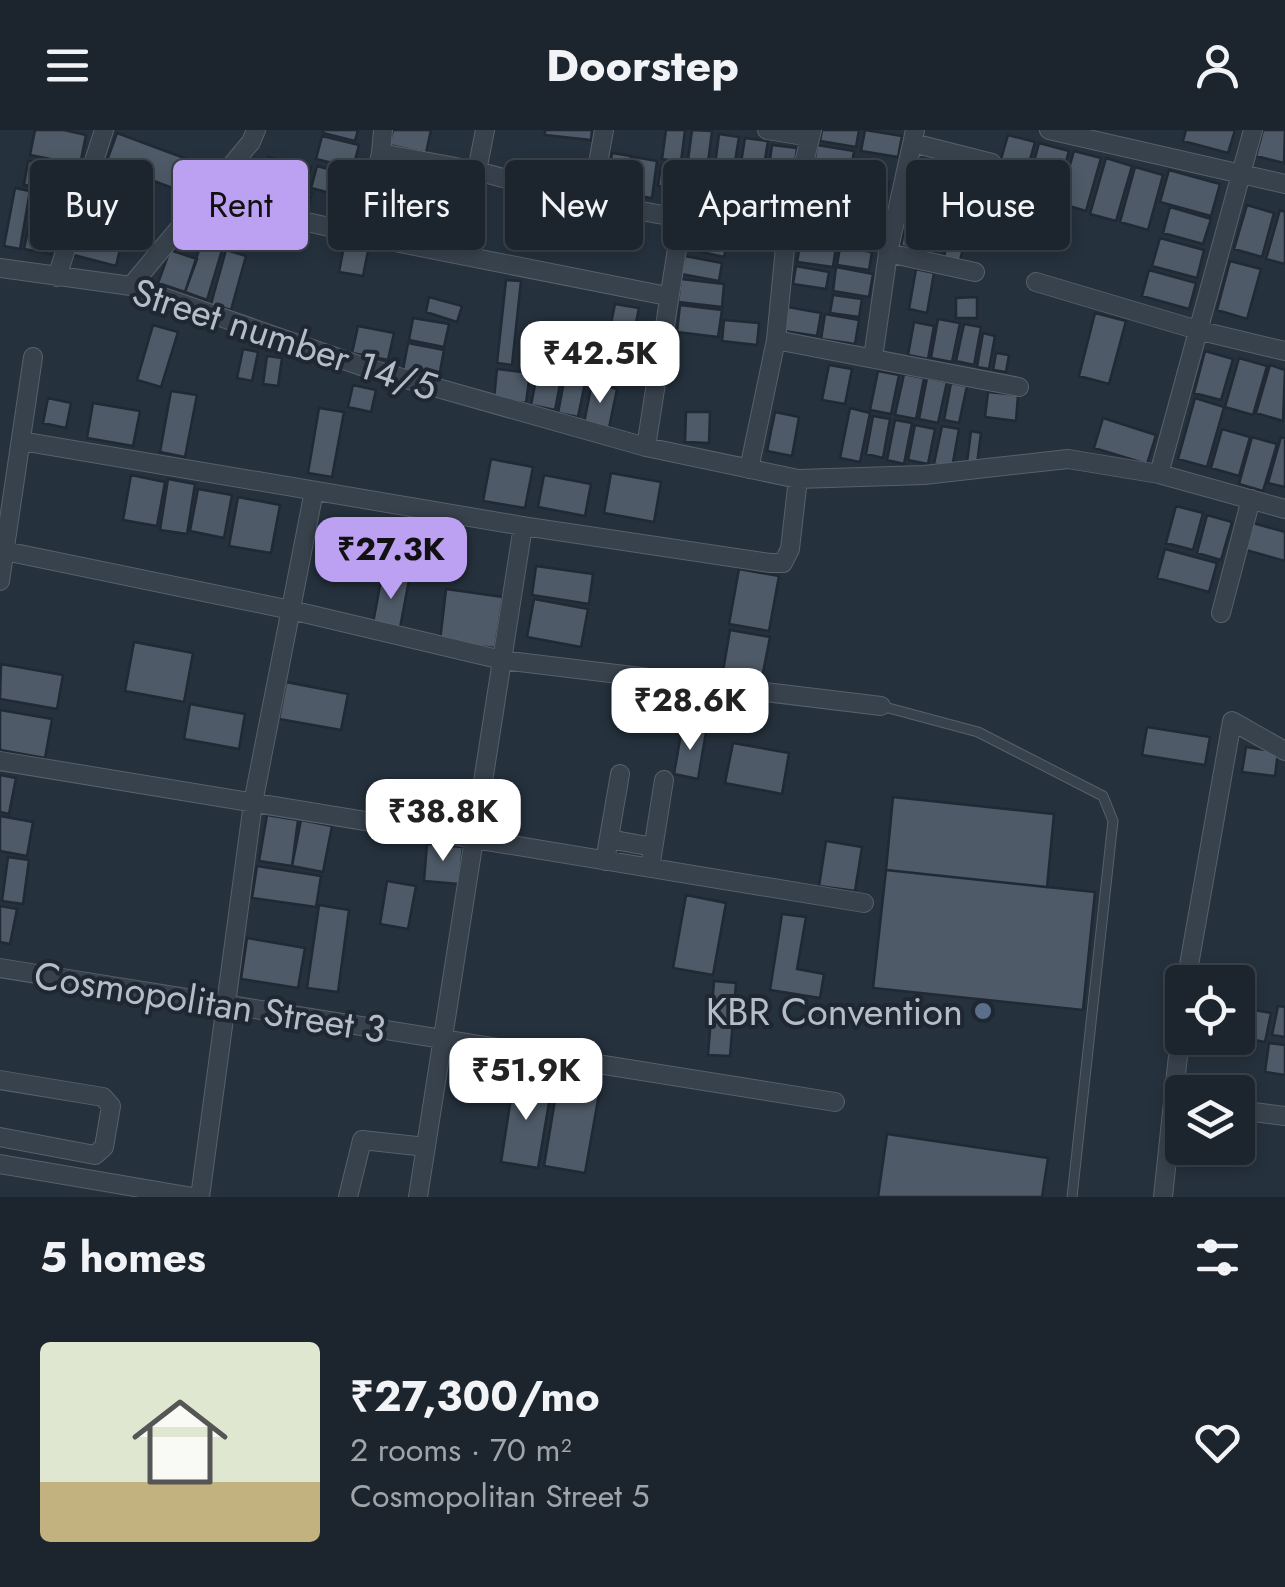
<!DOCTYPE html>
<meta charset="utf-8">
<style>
body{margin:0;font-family:Jost,sans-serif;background:#29313a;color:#f1f3f6;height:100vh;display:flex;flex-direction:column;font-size:38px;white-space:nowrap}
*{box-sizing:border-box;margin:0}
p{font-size:32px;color:#a0a5aa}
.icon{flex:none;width:55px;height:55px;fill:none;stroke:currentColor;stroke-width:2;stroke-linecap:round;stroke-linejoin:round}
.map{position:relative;height:1067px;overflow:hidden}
.side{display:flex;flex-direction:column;background:#1c252e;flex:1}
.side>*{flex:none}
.top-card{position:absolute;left:30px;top:30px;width:1225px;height:90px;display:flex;gap:20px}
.controls{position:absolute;left:1165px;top:835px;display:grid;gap:20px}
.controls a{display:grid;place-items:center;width:90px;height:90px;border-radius:10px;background:#1c252e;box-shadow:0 5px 15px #0003,0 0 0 2px #3a424a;font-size:50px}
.price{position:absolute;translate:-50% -85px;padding:0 22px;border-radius:20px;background:#fff;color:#222;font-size:32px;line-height:65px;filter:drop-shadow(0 2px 5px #0008)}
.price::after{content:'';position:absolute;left:50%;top:60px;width:30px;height:22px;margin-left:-15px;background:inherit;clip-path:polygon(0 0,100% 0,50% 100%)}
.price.active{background:#bca0f2;color:#111}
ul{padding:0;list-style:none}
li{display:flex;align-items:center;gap:30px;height:250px;padding:0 40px}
li span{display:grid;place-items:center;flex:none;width:280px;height:200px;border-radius:10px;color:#555}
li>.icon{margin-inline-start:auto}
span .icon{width:120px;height:120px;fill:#fffc;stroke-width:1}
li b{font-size:42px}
h2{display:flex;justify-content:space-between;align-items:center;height:120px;padding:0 40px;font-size:42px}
.chip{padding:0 35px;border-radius:10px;background:#1c252e;box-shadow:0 5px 15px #0003,0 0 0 2px #3a424a;font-size:35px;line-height:90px}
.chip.active{background:#bca0f2;color:#111}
header{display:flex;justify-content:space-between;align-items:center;height:130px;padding:0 40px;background:#1c252e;font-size:45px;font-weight:700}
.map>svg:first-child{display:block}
.building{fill:#4e5a67;stroke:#202934;stroke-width:2.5}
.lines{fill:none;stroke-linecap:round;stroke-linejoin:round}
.service-casing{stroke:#57606b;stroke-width:11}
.minor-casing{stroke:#57606b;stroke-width:20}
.service{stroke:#38424d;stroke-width:9}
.minor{stroke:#38424d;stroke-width:18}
.service-dot{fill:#5c6f8a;stroke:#1e2732;stroke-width:4}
.labels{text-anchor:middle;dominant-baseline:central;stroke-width:8;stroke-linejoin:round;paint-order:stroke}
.street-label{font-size:38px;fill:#b4bdc8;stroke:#1e2732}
.poi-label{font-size:38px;fill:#b4bdc8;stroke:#1e2732;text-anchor:end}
</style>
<header><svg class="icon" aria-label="menu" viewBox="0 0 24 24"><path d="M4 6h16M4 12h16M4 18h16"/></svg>Doorstep<svg class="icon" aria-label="person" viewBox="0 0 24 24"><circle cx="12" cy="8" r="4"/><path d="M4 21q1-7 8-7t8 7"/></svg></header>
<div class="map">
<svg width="1285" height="1067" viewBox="0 0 1285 1067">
<rect width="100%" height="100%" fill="#25313d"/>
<path class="building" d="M35,0H64L86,5L80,35L30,25Z
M323,0H358L355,11L323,3Z
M393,0H431L426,23L389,15Z
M545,0H592L591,10L545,5Z
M666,0H685L681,32L662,29Z
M692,0L712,1L708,33L688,30Z
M822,0H859L856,17L820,11Z
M865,0L902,6L898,27L861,21Z
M1186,0H1235L1228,23L1183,11Z
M1263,0H1285L1284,33L1256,26Z
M117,3L187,29L175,59L106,33Z
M719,4L739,7L734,38L715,35Z
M1008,5L1035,12L1020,65L993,57Z
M322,6L359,15L353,38L316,29Z
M745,8L768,11L762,48L739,45Z
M1039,13L1069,21L1055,69L1026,61Z
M772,15L797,18L792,55L767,52Z
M817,15L854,21L851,40L814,34Z
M1074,21L1101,28L1086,81L1059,73Z
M612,23L631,26L626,61L607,58Z
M268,27L311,37L305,58L263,48Z
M634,27L657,31L652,68L629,65Z
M1106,28L1132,36L1116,91L1090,84Z
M28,31L74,38L70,62L24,55Z
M920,33L937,37L929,76L911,72Z
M689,34L716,40L708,76L681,70Z
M944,34L964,38L956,80L936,77Z
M661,35L682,38L679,59L658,56Z
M317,36L351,45L346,67L311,58Z
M812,37L851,44L847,67L808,61Z
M1135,37L1163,45L1148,100L1120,92Z
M1169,40L1220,54L1211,86L1160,72Z
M856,46L889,52L886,72L853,66Z
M738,50L759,55L752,88L730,83Z
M264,51L312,63L306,86L258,74Z
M392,55L420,60L412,100L386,94Z
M762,57L787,62L780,96L755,91Z
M15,58L30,61L20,119L4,116Z
M91,58L136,74L127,100L82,85Z
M517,65L543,68L538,99L512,94Z
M810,65L846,71L843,90L806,84Z
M853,68L887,74L884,94L849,88Z
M1247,75L1274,83L1262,127L1234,119Z
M1170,77L1211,89L1203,114L1163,103Z
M576,80L615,89L610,112L571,103Z
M908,80L924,83L918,119L901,116Z
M1280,80L1285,82V134L1266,129Z
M954,84L970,88L960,131L944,127Z
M805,87L841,94L839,112L802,106Z
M848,90L878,95L874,120L844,115Z
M30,91L57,97L51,124L24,119Z
M79,91L124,103L116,136L70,124Z
M693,97L729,105L724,127L688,119Z
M1160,108L1204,120L1197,148L1152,136Z
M801,110L836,117L833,137L797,132Z
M202,111L223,117L207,170L185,162Z
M345,111L369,116L363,146L339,142Z
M840,117L872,122L869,140L837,135Z
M170,120L197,129L185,162L158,153Z
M226,120L246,126L231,180L211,174Z
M685,126L722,133L719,151L681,144Z
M1230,131L1261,139L1247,189L1217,180Z
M796,136L829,142L826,159L793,154Z
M836,137L873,144L869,167L833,161Z
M916,139L934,143L927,183L909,179Z
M1149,140L1196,153L1189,179L1142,166Z
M681,149L724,154L722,177L678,172Z
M506,150L521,151L512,235L497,233Z
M833,165L862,169L859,187L830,183Z
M429,167L462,176L457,192L426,182Z
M977,167V188H956V168Z
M615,174L639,178L630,223L606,218Z
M680,175L722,180L718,207L677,202Z
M788,177L821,183L817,206L784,201Z
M1095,183L1126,191L1109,254L1079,246Z
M825,184L859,190L855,214L821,209Z
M413,188L449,194L444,217L409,210Z
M938,189L960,193L952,232L931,228Z
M724,190L759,193L757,215L722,211Z
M914,192L934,196L928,229L908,225Z
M964,194L981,197L974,235L956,231Z
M153,195L178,202L161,257L137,250Z
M358,196L394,203L388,230L352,223Z
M983,203L995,206L989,239L977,237Z
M545,204L569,208L555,280L531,275Z
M572,209L593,214L578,287L558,283Z
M408,213L444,220L439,247L403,240Z
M243,219L258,222L252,251L237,248Z
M1205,221L1233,229L1221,270L1194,263Z
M996,223L1009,225L1006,242L993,240Z
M267,226L282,228L278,256L263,254Z
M1239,228L1267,236L1253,285L1225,277Z
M829,235L852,239L845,274L822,270Z
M1270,235L1285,240L1283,291L1256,283Z
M497,239L530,243L526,273L494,269Z
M878,241L899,245L891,284L870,280Z
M904,244L924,248L916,289L895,285Z
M927,248L947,252L938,293L919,289Z
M592,253L617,259L609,298L584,293Z
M951,253L967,256L959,293L944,290Z
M353,255L376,260L371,282L348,277Z
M171,261L197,265L185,327L160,322Z
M988,262L1018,265L1016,291L985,287Z
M48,268L71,273L66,298L43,293Z
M1195,268L1224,277L1207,337L1178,329Z
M93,273L140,281L133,316L87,308Z
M319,278L344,282L332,347L308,343Z
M850,278L870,283L860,332L840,328Z
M686,282H710L709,313L685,312Z
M775,282L799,287L792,326L767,321Z
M873,286L890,289L883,328L866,324Z
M1103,288L1156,305L1147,334L1094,318Z
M895,290L912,293L904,334L887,330Z
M915,295L935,299L928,334L908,330Z
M942,296L959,299L952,338L934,334Z
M1222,299L1250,307L1239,346L1211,338Z
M971,301L981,303L977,334L967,332Z
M1252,307L1277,314L1263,361L1239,354Z
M1281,307L1285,308V357L1268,353Z
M491,329L533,337L525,378L483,371Z
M611,343L661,352L654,392L604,383Z
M131,345L165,352L157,396L123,390Z
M544,345L591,354L585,386L538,377Z
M168,349L195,354L187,404L160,400Z
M198,359L232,365L224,408L190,401Z
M238,367L280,375L271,423L229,416Z
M1176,376L1203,383L1193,420L1166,413Z
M1207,385L1232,392L1221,430L1197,423Z
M1253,393L1285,402V431L1246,420Z
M1165,419L1217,433L1209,462L1157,448Z
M536,436L593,444L589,474L532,465Z
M739,439L779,446L769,501L729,494Z
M382,445L409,450L400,498L373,493Z
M446,459L503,467L495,518L440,511Z
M534,469L588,479L581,517L527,507Z
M730,500L770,507L762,548L723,541Z
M134,512L193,523L184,572L125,561Z
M1,534L63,545L57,579L0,569Z
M286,552L348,564L341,600L279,589Z
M190,574L245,584L239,619L184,609Z
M0,580L52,589L45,628L0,620Z
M1147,597L1210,607L1205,635L1142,625Z
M682,598L706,602L698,649L674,644Z
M733,613L789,623L782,664L725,653Z
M1246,617L1278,622L1275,646L1242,642Z
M0,645L16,648L9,684L0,682Z
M893,667L1054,684L1047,757L886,740Z
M267,685L298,690L292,736L259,731Z
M0,686L33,692L27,726L0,721Z
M301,690L332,696L323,742L292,736Z
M826,711L862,717L855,761L819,756Z
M427,714L463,717L459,754L424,751Z
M8,727L29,730L23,774L2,771Z
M257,736L321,746L316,777L252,768Z
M886,740L1095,762L1083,880L873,858Z
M387,751L416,756L408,799L380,794Z
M686,765L726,773L713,845L673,838Z
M319,775L349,780L338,862L307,858Z
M0,776L17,779L10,814L0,812Z
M782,784L806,787L797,839L824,844L820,868L770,860Z
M247,808L305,818L298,858L241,849Z
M714,851L736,853L730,926L708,925Z
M1278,876L1285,877V907L1272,905Z
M1238,877L1271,883L1265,912L1238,907Z
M1269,913L1285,915V945L1265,942Z
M559,946L601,953L585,1043L544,1036Z
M514,949L552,955L538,1038L501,1032Z
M887,1004L1048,1028L1042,1067H878Z"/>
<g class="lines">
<g class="service-casing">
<path id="service" d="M881,576L978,602L1103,666L1113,691L1072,1067"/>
</g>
<g class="minor-casing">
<path id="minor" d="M383,0L381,23L477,41L591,72L786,107
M767,0L810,7
M1049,0L1285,54
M913,13L992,33
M477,41L485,0
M201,68L400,113L667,166
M591,72L604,0
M363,105L381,23
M888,123L975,142
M0,138L131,156L367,238L646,317L798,349L924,345L1068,329L1159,344L1285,379
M57,147L104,0
M1036,152L1201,201L1285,221
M131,156L251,12L256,0
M776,210L1019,257
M873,228L888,123L915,0
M21,311L523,396L770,433H783L790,419L798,349
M646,317L682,87
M749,339L776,210L786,107L812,0
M1159,344L1253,0
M5,421L291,480L502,530L881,576
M0,451L33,227
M1221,483L1251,369
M0,631L864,773
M609,709L653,717
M605,731L620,644
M650,738L664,650
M0,838L835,972
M1186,852L1232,591L1285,621
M1182,889L1173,972L1182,973
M0,950L103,967L111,976L104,1017L95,1025L0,1007
M1238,980L1285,986
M0,1034L193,1067
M200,1067L253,673L314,361
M348,1067L362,1010L426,1017
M418,1067L523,396
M1163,1067L1173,972"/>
</g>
<use href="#service" class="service"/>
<use href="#minor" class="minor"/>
</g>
<circle class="service-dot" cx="983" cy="881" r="10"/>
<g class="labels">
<g class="street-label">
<text transform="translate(285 209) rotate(18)">Street number 14/5</text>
<text transform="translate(210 872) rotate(9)">Cosmopolitan Street 3</text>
</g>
<g class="poi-label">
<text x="963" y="881">KBR Convention</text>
</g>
</g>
</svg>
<div class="controls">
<a><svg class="icon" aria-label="locate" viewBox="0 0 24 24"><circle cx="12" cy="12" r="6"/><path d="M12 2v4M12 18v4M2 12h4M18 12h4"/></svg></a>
<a><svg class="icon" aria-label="layers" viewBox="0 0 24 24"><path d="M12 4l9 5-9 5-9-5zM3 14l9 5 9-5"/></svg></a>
</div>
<b class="price" style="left:600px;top:276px">₹42.5K</b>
<b class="price active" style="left:391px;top:472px">₹27.3K</b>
<b class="price" style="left:690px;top:623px">₹28.6K</b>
<b class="price" style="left:443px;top:734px">₹38.8K</b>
<b class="price" style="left:526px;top:993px">₹51.9K</b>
<div class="top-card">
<a class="chip">Buy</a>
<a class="chip active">Rent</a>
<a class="chip">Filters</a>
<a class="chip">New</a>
<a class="chip">Apartment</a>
<a class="chip">House</a>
</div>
</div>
<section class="side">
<h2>5 homes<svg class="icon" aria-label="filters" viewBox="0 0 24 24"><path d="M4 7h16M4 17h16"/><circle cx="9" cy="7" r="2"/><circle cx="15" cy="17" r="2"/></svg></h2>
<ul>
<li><span style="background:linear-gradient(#dfe7d0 70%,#c2b280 0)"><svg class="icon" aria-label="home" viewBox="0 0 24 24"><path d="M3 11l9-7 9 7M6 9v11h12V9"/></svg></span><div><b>₹27,300/mo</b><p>2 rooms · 70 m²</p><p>Cosmopolitan Street 5</p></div><svg class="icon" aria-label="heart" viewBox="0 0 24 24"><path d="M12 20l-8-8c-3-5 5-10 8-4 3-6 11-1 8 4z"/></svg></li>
</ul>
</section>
